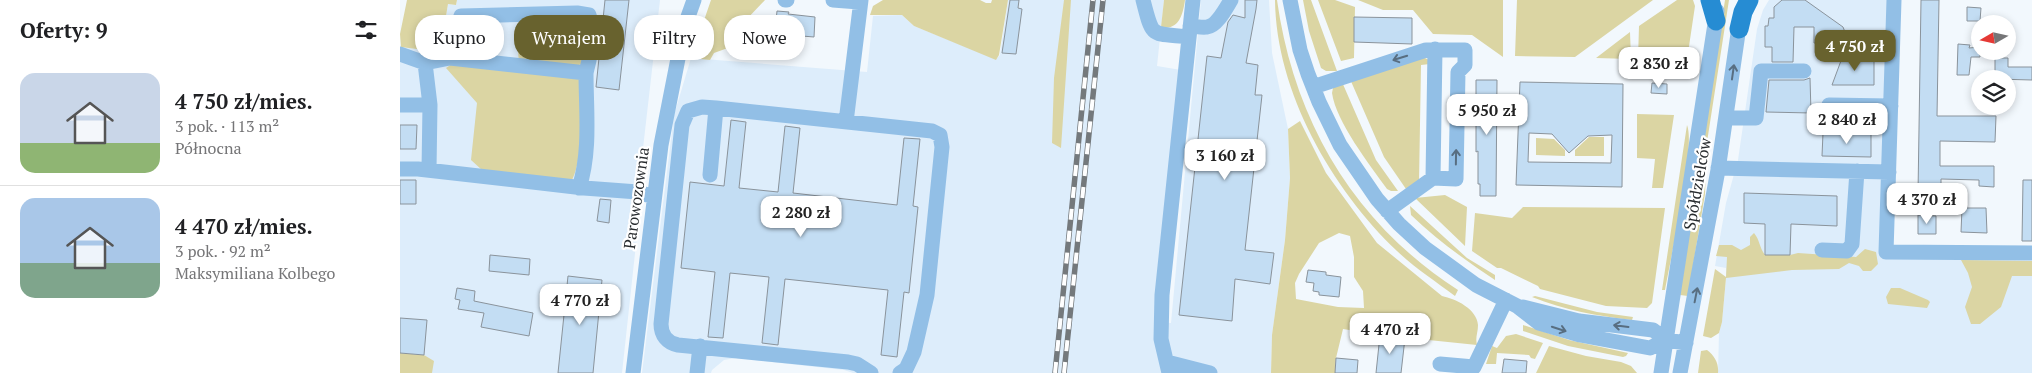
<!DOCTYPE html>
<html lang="pl">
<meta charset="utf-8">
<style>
body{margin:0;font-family:"PT Serif",serif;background:#f2f2f2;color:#202124;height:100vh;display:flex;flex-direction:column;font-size:19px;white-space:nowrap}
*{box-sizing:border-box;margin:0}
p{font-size:16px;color:#757577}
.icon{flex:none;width:28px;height:28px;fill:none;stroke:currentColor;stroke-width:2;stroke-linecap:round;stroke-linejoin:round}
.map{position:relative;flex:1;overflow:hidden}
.details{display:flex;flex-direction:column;background:#fff;width:400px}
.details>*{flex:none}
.top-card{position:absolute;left:15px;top:15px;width:475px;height:45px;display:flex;gap:10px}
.needle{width:32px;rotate:261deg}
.buttons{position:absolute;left:1571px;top:15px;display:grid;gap:10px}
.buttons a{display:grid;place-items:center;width:45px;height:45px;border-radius:50%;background:#fff;box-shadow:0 2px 8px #0003;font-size:25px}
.price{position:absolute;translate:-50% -42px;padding:0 11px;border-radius:10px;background:#fff;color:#222;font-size:16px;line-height:32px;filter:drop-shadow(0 1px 2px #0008)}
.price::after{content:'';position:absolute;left:50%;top:30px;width:15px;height:11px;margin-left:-8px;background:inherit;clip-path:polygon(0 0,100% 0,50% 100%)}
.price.active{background:#68622e;color:#fff}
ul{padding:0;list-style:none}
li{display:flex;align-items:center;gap:15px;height:125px;padding:0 20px}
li+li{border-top:1px solid #e0e0e0}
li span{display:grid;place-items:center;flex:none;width:140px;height:100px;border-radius:15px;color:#555}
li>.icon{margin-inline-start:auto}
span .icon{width:60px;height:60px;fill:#fffc;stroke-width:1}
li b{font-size:21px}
h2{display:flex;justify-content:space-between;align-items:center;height:60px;padding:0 20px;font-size:21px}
.chip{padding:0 18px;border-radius:20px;background:#fff;box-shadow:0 2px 8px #0003;font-size:18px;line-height:45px}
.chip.active{background:#68622e;color:#fff}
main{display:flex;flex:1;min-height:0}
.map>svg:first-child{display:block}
.built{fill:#ddedfb}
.green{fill:#dbd5a3;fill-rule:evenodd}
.building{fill:#c3ddf3;stroke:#8a939b;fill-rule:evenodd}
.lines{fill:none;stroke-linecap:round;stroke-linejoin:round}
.minor{stroke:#92bfe6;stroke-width:15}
.major{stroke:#268cd3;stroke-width:19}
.rail-casing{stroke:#74797c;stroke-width:5.5}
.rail{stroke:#fff;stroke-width:4;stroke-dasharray:11;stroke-linecap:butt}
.oneway{stroke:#586e81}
.labels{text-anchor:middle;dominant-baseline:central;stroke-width:4.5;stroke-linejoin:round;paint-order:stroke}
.street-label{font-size:16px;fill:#282c2f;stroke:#fff}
</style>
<main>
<section class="details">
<h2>Oferty: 9<svg class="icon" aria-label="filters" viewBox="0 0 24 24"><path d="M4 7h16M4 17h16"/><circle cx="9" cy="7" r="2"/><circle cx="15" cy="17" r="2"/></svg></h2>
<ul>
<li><span style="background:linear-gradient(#c9d6e8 70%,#8fb573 0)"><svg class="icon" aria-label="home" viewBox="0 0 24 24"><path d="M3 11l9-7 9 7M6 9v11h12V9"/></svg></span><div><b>4 750 zł/mies.</b><p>3 pok. · 113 m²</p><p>Północna</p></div></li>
<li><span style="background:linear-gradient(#a9c7e8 65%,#7fa58c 0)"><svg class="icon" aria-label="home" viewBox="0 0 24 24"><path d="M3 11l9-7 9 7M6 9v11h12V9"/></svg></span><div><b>4 470 zł/mies.</b><p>3 pok. · 92 m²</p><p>Maksymiliana Kolbego</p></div></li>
</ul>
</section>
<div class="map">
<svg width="1632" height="373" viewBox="0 0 1632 373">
<rect width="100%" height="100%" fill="#f2f8fd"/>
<path class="built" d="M57,0H260L238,192L237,235L222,373H0V45L1,47L40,51L48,4L56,5Z
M608,0H764L757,66L781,70L760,248L754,322L771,323L801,0H869L872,53L888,129L890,178L885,240L872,335L871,373H453L444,370L336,358L324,360L312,370L311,373H242L274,115L291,58L467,72L473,16L502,15L514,26L596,59L600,55Z
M1369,0H1488L1482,258L1632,261V373H1318L1319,333L1322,321L1326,278V268L1315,266L1326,203L1338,160L1357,29L1363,10Z"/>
<path class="green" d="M7,0H57L56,5L48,4L40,52L1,47L0,34Z
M311,0H365L345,21L336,45L314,53L310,60L291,58Z
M483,0H580L586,3H591L592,0H608L599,55L596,60L514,26L502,15H470L473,6Z
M664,0H671L661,148L652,143L654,78Z
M764,0H785C783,14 779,31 761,27Z
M875,0H877C894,121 954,223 1058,290L1055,296C1035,281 1015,268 997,251C932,189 876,92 875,0Z
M903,0H911L937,71H926L921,68L909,31Z
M918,0H935L955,7L954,58L941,61Z
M958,0H1103V57L1072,35L1033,34L1013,10H983Z
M1117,0H1253L1175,57L1115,56Z
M1277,0H1293L1295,6L1288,53L1276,52L1275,58L1238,59L1239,26Z
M1325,0H1329L1307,142L1305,194L1288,296L1280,295Z
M176,20L181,21L186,27L185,62L177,66L119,60C116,47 121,30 130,21Z
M1230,32L1231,59L1196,58Z
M1023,57L1029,60L1030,64L1021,65L1019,183L1006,189L984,157L950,79Z
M52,64L175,74L181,81C181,108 184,157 172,180L82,170L71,160L77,103L46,68Z
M942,82L976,160L998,191H991L987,189C970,165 936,122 932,93L933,88Z
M1237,114L1274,115L1263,188H1252L1255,159L1237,158Z
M900,121L926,173L977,243L1042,296C1056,299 1077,309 1078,325C1078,333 1075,337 1077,345L980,335L943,329L936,358L935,373H871L872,335L885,240L890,178L888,129ZM939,233L950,236L954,257V277L963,291L964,308L938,307L896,299L895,283L899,274L919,243Z
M1287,125C1296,147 1270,261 1265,290H1262Z
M1189,137H1204V156H1175V150Z
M1136,138L1154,139L1165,150V156L1136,155Z
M1045,195L1067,207L1065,246L1015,198Z
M1010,206L1067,258L1095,275V280C1065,260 1037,240 1011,215Z
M1123,207L1265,208L1252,303L1247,308L1206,306L1140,289L1138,286L1101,268H1097L1072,251L1075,213L1112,218Z
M1354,233C1360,240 1359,247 1365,255H1390L1398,253L1456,257L1465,249L1476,252L1478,264L1471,271H1463L1459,266L1449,263L1439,269L1392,270L1326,278L1322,322L1319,333L1311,338L1303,336L1315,269L1326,277L1327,257L1316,256L1319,245H1332L1341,250L1350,245V237Z
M1561,260L1632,261V276H1612L1601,307L1580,324H1571L1565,307L1572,287L1568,273Z
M1491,288H1500L1528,300L1530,302L1527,308L1488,304L1486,297Z
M1135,296L1197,312L1233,317L1232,320C1198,316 1164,310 1132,297Z
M1123,325L1169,340L1228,353L1226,356L1223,357L1168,346L1123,331Z
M1116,334L1143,343L1135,359L1131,358L1129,355L1097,353L1096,364H1086L1092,346L1097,348L1106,336Z
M1149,346L1186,356L1221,362L1231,366L1237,373H1136Z
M1307,350C1315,356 1319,364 1318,373H1298L1301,351Z
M0,353L24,355L34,361L32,373H0Z"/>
<path class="building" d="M205,0H229L219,90L196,87Z
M610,0H619L618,8L622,9L616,54L602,53Z
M845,0H857L856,9L846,63L858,65L855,95H862L845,250L874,253L870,284L835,279L832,321L779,315L807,56L821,58L828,22L833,15L845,18Z
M1382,0H1405L1443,27L1445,32L1438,47H1430V43H1414V27H1394L1393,62H1372V47H1365V26H1368L1369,18H1374V7Z
M1521,0H1539L1537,116H1596L1595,142L1540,141V166H1594V187L1579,186V180L1541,179V193H1518Z
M1567,7L1581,8L1580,21H1567Z
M377,11L389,12L388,14L415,17L414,37L390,35L389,46L380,45L381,21H376Z
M954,17L1012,18V44L954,42Z
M1558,44L1570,45L1569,48L1580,47V57H1571L1569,75H1557Z
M1442,58L1474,59V85H1432Z
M1595,58H1608V67H1632V80L1595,79Z
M1410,78L1411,113L1366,112L1369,80H1404Z
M1076,80H1097L1096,196H1080V184H1078V151L1076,152Z
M1120,82L1223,84L1222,187L1116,185ZM1129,133L1152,134L1169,153L1188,136L1212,135L1211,163L1128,162Z
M1252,83L1267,84V94L1251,93Z
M331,120L346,122L339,188L378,192L385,126L400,128L393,193L497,205L504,138L520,139L513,206L518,207L509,293L504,292L497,357L481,355L488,290L385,279L378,345L362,343L369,277L330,273L323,338L308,337L315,272L281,268L290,182L324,186Z
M0,125H17L16,149H0Z
M1423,133L1471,134V157L1422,156Z
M0,180H16V204H0Z
M1623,180H1632V241H1622Z
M1344,193L1437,196V226L1391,224L1390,255H1365V224L1344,223Z
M200,199L211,200L209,223L197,221Z
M1562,208H1586L1587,233L1561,232Z
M1518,215L1536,216V234H1518Z
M90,255L130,259L129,275L89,271Z
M908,270L926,272V275L941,277L939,297L919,295V292L913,291L914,283L906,282Z
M168,276L202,280L193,373H158Z
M57,288L75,291L74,301L133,313L129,336L81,327L84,313L58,309L60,300L55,299Z
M0,318L27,320L24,355L0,353Z
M980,335L1005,338L1001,373H976Z
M936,358L958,360L957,373H935Z
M1104,359L1127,361L1126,373H1102Z"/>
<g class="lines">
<path class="minor" d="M385,0H387
M433,0L459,2
M743,0C753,39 750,33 789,37
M890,0L900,50L908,74L919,102L940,145L977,199L999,224L1025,248L1076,285L1117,306L1139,323L1180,335L1250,348L1266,340L1286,343
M1494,0L1486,252L1632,253
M790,26C795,26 802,28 807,27C817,26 826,8 831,0
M0,54L25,63L30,105L29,170
M50,58L61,16L177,13L189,15C196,34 191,53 186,73
M25,63L50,58L186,73C186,110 191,151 179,188
M913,87L1026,50H1065V65L1058,72L1056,179L1033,178L987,211
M0,105H30
M1429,105L1491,106
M1326,118H1356L1361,71H1404
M446,122L461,0
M1318,168L1489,172
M0,169H18L184,188L238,192L254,197
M310,175L316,108
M1033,178L1035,49
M1422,250L1447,251L1452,244L1457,171
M1123,307L1179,321L1253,330L1266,340
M767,362L810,373
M1040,364L1074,367L1106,300
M233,373L261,145L284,28L294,0
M297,373L300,346
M471,373L457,364L448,362L278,345C267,343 261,335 261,324L282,125L288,111L302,107L316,108L532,131L540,135L542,147L527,295L514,352L506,369L500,373
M769,373L761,339L762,295L793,0
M1261,373L1317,11
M1280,373L1318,170L1340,20"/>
<path class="major" d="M1310,0L1316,21
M1339,29L1343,12L1349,0"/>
<g class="rail-casing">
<path id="rail" d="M655,373L693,0
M664,373L703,0"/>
</g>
<use href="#rail" class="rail"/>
</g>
<defs><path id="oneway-shaft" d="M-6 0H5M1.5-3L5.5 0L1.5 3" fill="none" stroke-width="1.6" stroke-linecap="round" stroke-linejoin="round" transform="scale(1.25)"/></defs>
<g class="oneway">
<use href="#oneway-shaft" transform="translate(1000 58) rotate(163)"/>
<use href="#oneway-shaft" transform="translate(1333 72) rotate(-82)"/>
<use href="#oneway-shaft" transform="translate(1056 157) rotate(-89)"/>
<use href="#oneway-shaft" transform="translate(1296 295) rotate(-79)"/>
<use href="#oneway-shaft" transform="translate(1221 326) rotate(-173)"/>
<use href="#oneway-shaft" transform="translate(1159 329) rotate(18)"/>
</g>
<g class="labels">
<g class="street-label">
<text transform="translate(1297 184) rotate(-80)">Spółdzielców</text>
<text transform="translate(236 198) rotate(-82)">Parowozownia</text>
</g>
</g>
</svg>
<div class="buttons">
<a><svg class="needle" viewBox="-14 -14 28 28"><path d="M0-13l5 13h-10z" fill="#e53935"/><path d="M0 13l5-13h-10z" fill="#757577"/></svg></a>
<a><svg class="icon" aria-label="layers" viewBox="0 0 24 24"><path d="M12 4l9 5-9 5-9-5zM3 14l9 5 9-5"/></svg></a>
</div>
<b class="price active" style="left:1455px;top:72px">4 750 zł</b>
<b class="price" style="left:1259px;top:89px">2 830 zł</b>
<b class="price" style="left:1087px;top:136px">5 950 zł</b>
<b class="price" style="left:1447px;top:145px">2 840 zł</b>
<b class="price" style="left:825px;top:181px">3 160 zł</b>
<b class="price" style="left:1527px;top:225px">4 370 zł</b>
<b class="price" style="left:401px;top:238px">2 280 zł</b>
<b class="price" style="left:180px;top:326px">4 770 zł</b>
<b class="price" style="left:990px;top:355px">4 470 zł</b>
<div class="top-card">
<a class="chip">Kupno</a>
<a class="chip active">Wynajem</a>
<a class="chip">Filtry</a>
<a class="chip">Nowe</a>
</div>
</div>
</main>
